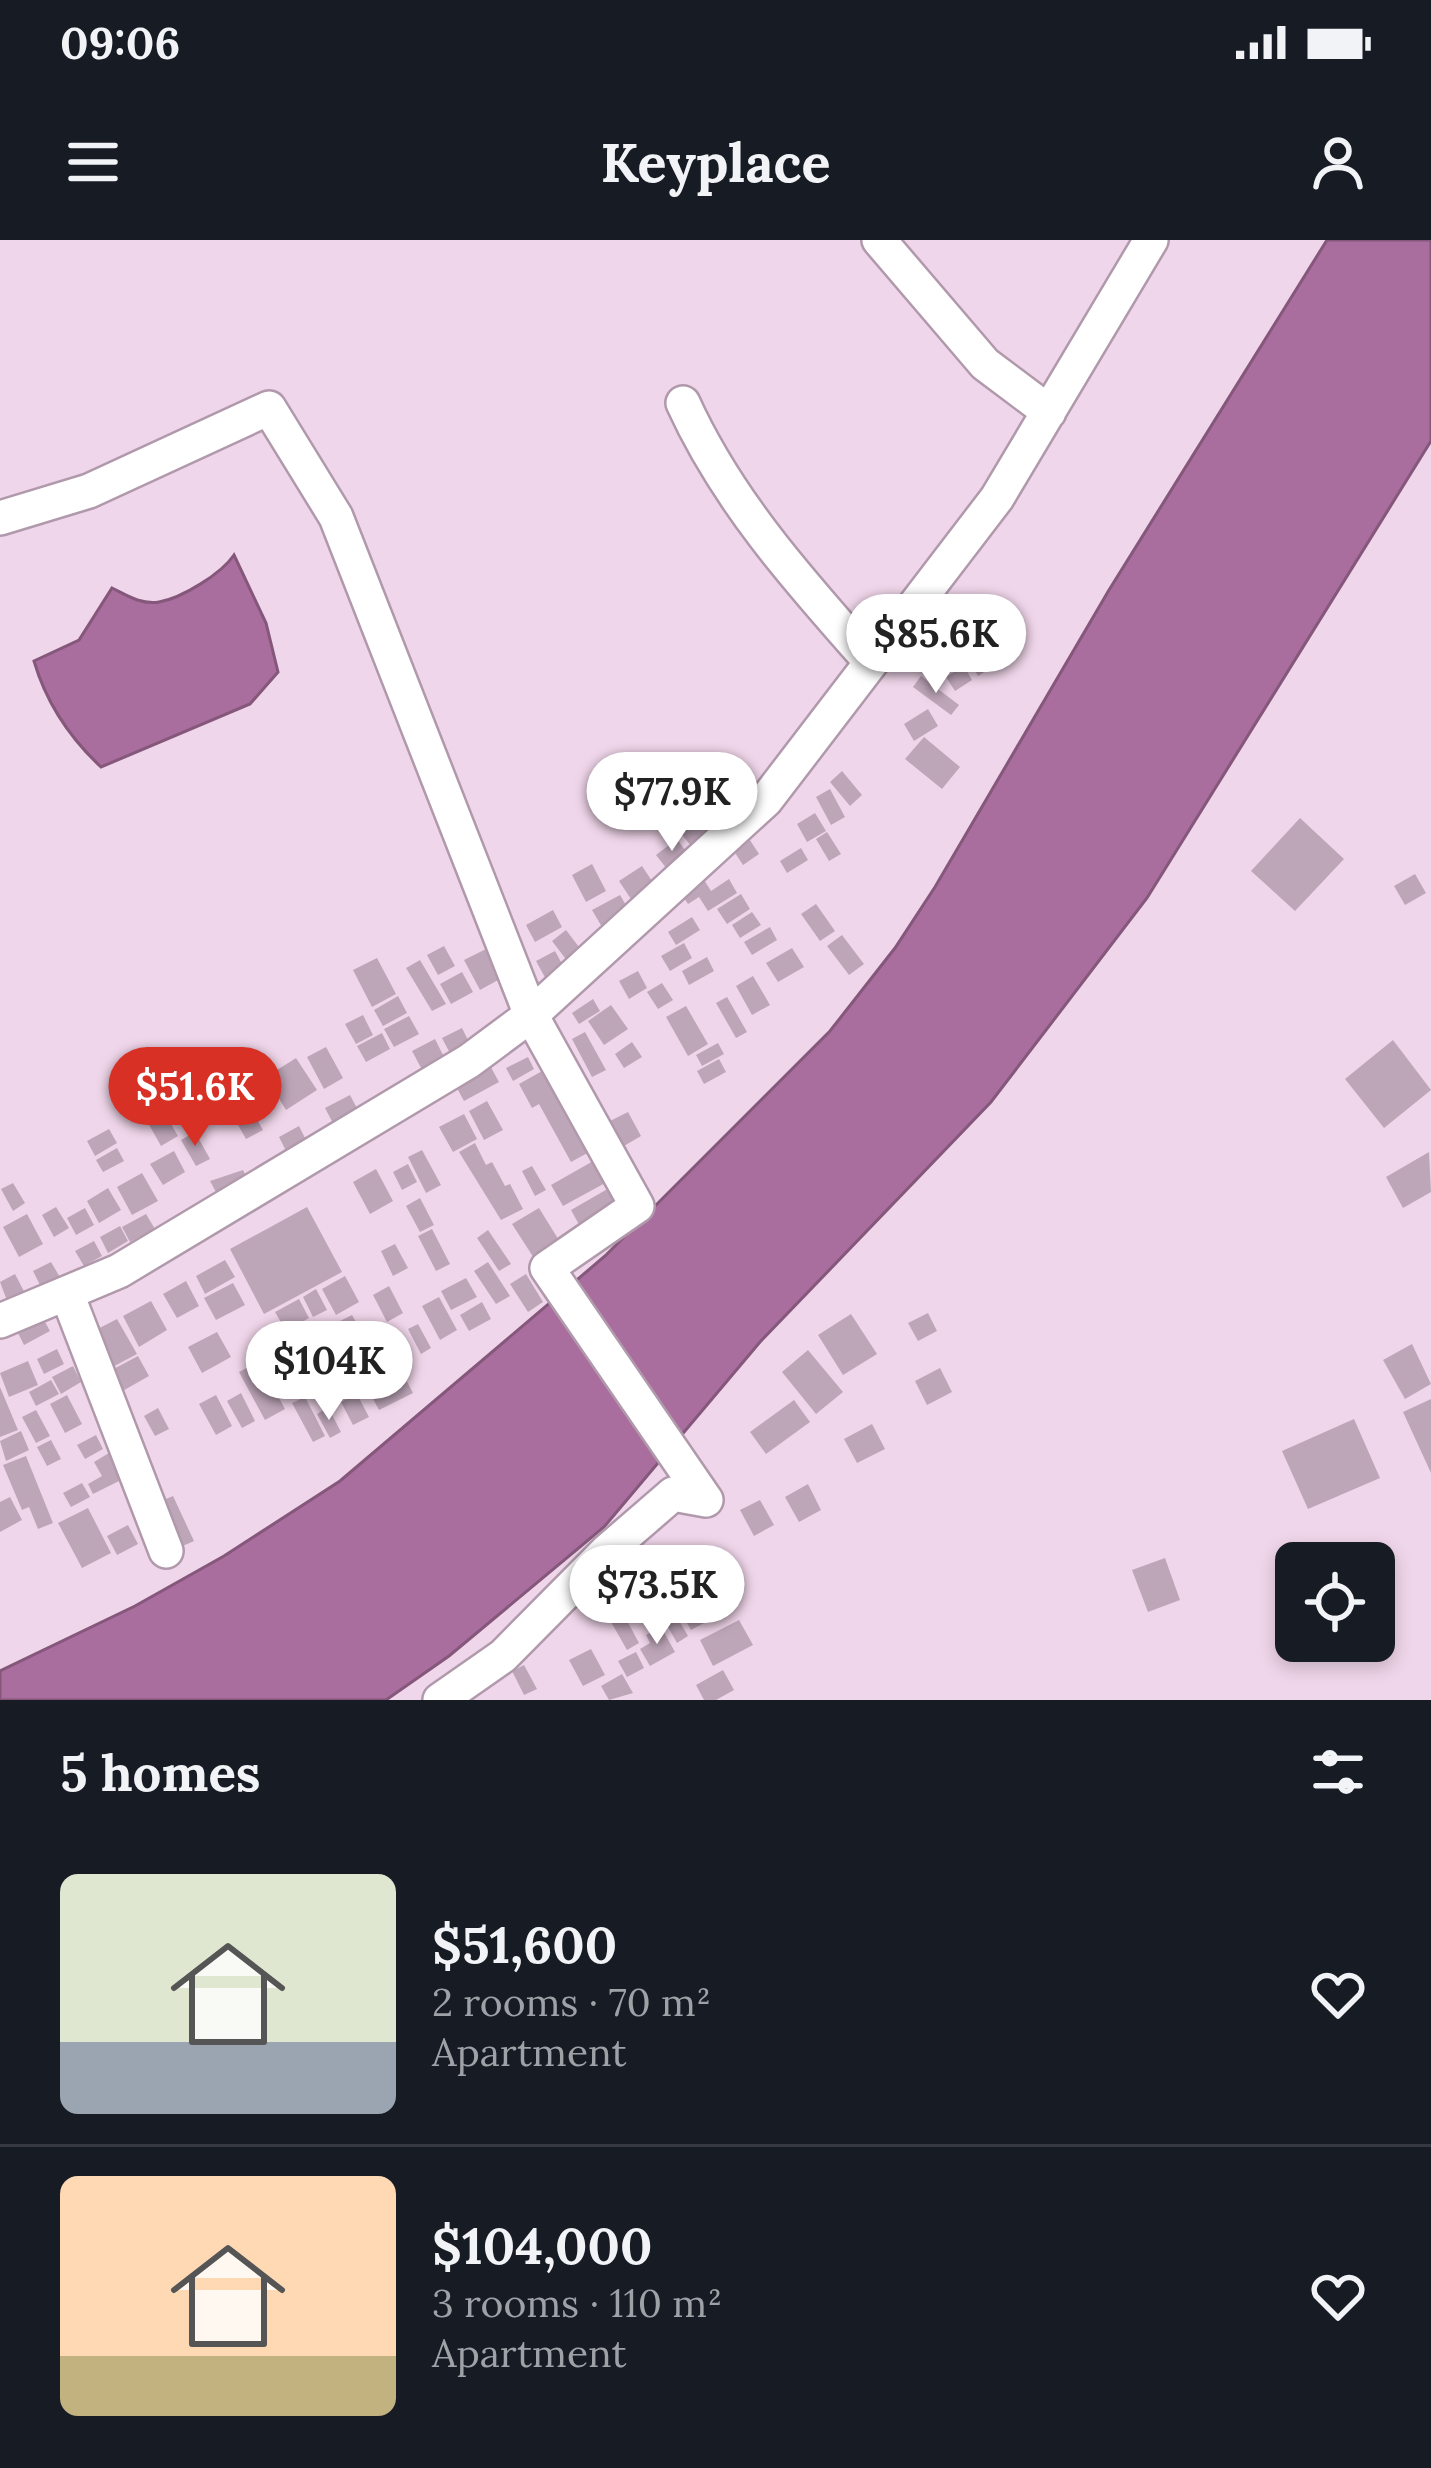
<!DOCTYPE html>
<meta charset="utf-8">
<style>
body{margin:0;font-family:Lora,serif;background:#20242c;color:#f1f3f6;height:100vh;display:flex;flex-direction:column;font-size:45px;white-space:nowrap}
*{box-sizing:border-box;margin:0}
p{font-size:39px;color:#9ea1a6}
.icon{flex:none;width:66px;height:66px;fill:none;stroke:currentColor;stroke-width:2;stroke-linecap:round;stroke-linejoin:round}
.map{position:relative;height:1460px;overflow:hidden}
.panel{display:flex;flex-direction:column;background:#171b24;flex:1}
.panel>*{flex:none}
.fabs{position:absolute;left:1275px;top:1302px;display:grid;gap:24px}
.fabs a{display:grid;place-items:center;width:120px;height:120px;border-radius:18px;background:#171b24;box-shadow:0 6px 18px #0003;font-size:60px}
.price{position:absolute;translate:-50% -102px;padding:0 27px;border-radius:42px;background:#fff;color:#222;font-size:39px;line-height:78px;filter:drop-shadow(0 3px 6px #0008)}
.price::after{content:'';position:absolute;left:50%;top:72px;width:36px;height:27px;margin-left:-18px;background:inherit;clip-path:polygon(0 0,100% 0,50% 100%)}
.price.current{background:#d93025;color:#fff}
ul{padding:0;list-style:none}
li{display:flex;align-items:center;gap:36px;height:300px;padding:0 60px}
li+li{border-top:3px solid #363941}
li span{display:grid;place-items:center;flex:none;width:336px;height:240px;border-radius:18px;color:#555}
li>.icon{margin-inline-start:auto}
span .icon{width:144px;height:144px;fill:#fffc;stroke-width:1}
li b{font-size:51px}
h2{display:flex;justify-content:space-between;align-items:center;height:144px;padding:0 60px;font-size:51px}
.status{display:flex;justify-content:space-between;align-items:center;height:84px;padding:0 60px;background:#171b24;direction:ltr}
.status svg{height:33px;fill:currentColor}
header{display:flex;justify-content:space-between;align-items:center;height:156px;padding:0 60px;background:#171b24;font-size:54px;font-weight:700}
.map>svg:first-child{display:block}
.water{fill:#a96e9e;stroke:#84577b;stroke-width:3}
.building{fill:#bea6b9}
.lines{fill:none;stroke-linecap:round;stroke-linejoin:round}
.street-casing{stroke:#b199ac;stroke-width:38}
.street{stroke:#fff;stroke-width:33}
</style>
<div class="status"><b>09:06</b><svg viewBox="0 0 49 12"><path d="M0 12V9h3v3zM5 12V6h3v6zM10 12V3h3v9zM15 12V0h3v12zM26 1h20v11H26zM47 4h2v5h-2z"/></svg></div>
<header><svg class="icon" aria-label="menu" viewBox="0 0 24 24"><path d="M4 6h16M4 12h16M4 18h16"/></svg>Keyplace<svg class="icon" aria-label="person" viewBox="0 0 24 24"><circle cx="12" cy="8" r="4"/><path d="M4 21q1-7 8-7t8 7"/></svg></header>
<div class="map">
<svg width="1431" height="1460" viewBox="0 0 1431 1460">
<rect width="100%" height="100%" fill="#f0d6ea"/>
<path class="water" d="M1327,0H1431V201L1147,658L991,862L760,1102L604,1287L449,1416L386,1460H0V1431L135,1366L224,1316L340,1241L605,1016L830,791L895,708L935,647L1109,350Z
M234,315L266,383L278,432L250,464L101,527C70,498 46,462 34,421L79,400L112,348C126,355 141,365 159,362C182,358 221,334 234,315Z"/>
<path class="building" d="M982,410L992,427L978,436L968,419Z
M964,426L972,440L955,451L946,437Z
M921,436L959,465L951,475L913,447Z
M928,469L938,486L914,501L904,484Z
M924,497L960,527L942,549L905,519Z
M842,531L862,555L850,566L830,542Z
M830,549L845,577L831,585L816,557Z
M704,572L715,588L691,606L679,591Z
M815,573L826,591L807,602L797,584Z
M1300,578L1344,619L1295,671L1251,631Z
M827,592L841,614L829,621L816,599Z
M746,594L759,614L743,625L730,605Z
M677,599L687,613L667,629L656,615Z
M801,608L808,620L787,633L780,621Z
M592,624L606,651L586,662L572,635Z
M642,626L656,647L633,662L619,641Z
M1415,634L1426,653L1405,665L1394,646Z
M701,635L711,651L729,639L737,653L708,671L699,657L688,664L678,649Z
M741,654L750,669L727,684L717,669Z
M620,655L630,672L602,687L592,670Z
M816,664L835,691L820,701L801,674Z
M553,670L562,687L535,702L526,685Z
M752,672L761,685L740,698L732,685Z
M692,677L700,690L676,705L668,692Z
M770,687L777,700L752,715L744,702Z
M566,690L582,711L568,722L552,701Z
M842,695L864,724L849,735L827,706Z
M684,703L692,718L670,731L661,716Z
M494,705L509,734L480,750L464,720Z
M444,706L455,726L438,735L427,715Z
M792,708L804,727L778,742L766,723Z
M555,711L567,733L548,743L536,721Z
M707,717L714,731L689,745L682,731Z
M377,718L396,754L372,767L353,730Z
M420,720L446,764L432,771L406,728Z
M638,731L647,748L629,759L619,741Z
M462,732L473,752L451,764L440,744Z
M753,736L770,765L752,775L736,746Z
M662,743L673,760L658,769L647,752Z
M398,756L407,773L383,786L374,770Z
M727,757L747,792L736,798L716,763Z
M593,759L600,771L579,784L572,773Z
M611,765L628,789L604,805L588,781Z
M686,766L708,804L688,816L666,777Z
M363,775L373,795L356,804L345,784Z
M409,776L419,794L394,807L384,789Z
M462,788L471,806L452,817L442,798Z
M585,792L606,830L592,837L572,799Z
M382,793L390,809L366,822L357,806Z
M435,799L449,827L427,839L412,811Z
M1393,800L1431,850L1384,888L1345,839Z
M632,802L642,817L624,828L615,814Z
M718,803L724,814L702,826L696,815Z
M326,807L343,838L324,849L307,817Z
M528,817L534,829L513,841L506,828Z
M296,818L317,850L286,870L266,837Z
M719,819L726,832L704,844L697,831Z
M487,820L499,842L464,861L452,839Z
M544,830L593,910L571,922L539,864L532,868L519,844Z
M588,840L610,881L628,872L641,896L617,910L575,846Z
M181,844L200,880L184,889L165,853Z
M154,855L178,896L161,906L138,865Z
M350,855L360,874L335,887L325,868Z
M487,861L503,890L484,900L469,871Z
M251,869L263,890L246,899L234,878Z
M464,874L477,899L453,912L439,887Z
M299,886L307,902L287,913L279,897Z
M109,889L117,903L95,916L87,901Z
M195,892L210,919L196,926L181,900Z
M475,903L486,925L492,922L505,946L510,944L523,969L501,980L459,912Z
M117,908L124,921L103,932L96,920Z
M422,910L441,945L426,953L408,917Z
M174,911L185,932L163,945L150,924Z
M1429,912L1431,952L1403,968L1386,937Z
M595,920L607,942L563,966L551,945Z
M408,924L417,942L402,950L393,932Z
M532,926L546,950L535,956L522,931Z
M376,929L393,961L370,974L353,942Z
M243,930L249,942L235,949L232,943L216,952L210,941Z
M142,933L158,961L132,975L117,947Z
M13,943L25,963L13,971L1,949Z
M611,947L622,967L582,990L571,970Z
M108,948L121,970L99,983L87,961Z
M420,958L434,985L420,992L406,966Z
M56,967L69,988L54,997L42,975Z
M307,967L342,1032L264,1074L230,1009Z
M85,968L94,985L76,995L67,978Z
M539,968L565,1010L539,1026L512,984Z
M27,974L43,1004L19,1017L3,987Z
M146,974L155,989L130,1002L122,987Z
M120,986L128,1001L108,1013L100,997Z
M432,989L450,1024L436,1031L418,996Z
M488,990L511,1024L499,1031L477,998Z
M94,1001L102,1016L84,1026L75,1011Z
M395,1004L408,1028L393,1036L381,1011Z
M225,1020L235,1037L205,1054L196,1036Z
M51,1022L61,1039L42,1049L33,1031Z
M488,1022L510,1056L496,1064L474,1031Z
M15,1034L29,1061L11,1071L0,1042Z
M526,1034L543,1062L528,1072L510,1044Z
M345,1036L359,1062L336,1075L322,1049Z
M466,1038L477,1057L451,1070L441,1051Z
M186,1041L199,1066L177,1078L163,1054Z
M233,1043L245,1065L216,1080L204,1058Z
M389,1046L403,1073L387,1082L373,1055Z
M316,1049L327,1070L313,1077L303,1057Z
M439,1057L457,1090L440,1100L422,1066Z
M299,1059L309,1078L286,1091L275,1072Z
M151,1061L167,1090L139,1107L123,1076Z
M482,1062L491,1079L469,1091L460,1075Z
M38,1069L50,1091L24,1105L13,1083Z
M928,1073L937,1091L918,1101L908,1083Z
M851,1074L877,1114L843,1135L818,1095Z
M352,1075L364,1096L350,1104L338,1082Z
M117,1079L137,1114L105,1131L86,1095Z
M335,1084L346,1104L323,1116L313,1096Z
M418,1084L431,1108L421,1114L408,1089Z
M305,1086L316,1108L299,1117L288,1095Z
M217,1092L231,1117L202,1133L188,1107Z
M369,1097L380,1116L359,1128L348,1108Z
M1412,1104L1431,1144L1405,1159L1383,1120Z
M57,1109L64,1124L44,1134L37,1119Z
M808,1110L843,1152L816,1174L782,1132Z
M393,1115L413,1153L379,1170L359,1133Z
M138,1116L149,1136L119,1153L108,1132Z
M28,1121L38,1145L9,1157L0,1133Z
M259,1121L285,1169L265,1180L239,1132Z
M340,1122L353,1146L327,1159L314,1135Z
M73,1126L81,1142L61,1154L52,1137Z
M940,1128L952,1152L927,1165L915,1141Z
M51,1140L59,1154L36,1166L29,1152Z
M0,1147L18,1190L0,1197Z
M241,1153L255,1181L242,1188L227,1161Z
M357,1154L369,1177L353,1185L341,1162Z
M67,1155L82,1184L65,1193L50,1164Z
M216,1155L232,1186L216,1195L199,1164Z
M305,1157L325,1196L313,1202L292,1163Z
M1431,1159V1233L1403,1172Z
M794,1160L810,1182L766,1214L750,1192Z
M328,1167L341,1192L330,1198L317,1174Z
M158,1168L169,1189L155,1196L144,1176Z
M36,1170L50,1196L36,1203L22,1177Z
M1354,1179L1380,1238L1308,1269L1282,1211Z
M872,1184L885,1209L857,1223L844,1199Z
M21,1191L29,1210L6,1221L0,1201Z
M96,1195L103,1209L85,1219L77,1205Z
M51,1200L61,1219L47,1226L37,1207Z
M109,1213L123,1239L93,1254L88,1244L102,1236L94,1222Z
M26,1216L53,1283L38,1289L29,1267L22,1270L3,1225Z
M82,1243L90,1257L71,1267L63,1253Z
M808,1244L821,1270L799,1282L785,1257Z
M173,1256L194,1301L176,1309L154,1264Z
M10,1257L22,1280L0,1292V1262Z
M760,1260L774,1285L754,1296L740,1270Z
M88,1268L111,1313L82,1328L58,1283Z
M128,1285L138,1304L117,1315L107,1296Z
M1165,1318L1180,1360L1148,1372L1132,1330Z
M648,1327L688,1396L677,1403L638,1334Z
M678,1340L704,1383L691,1390L673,1359L677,1357L670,1345Z
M644,1355L660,1382L647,1389L631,1362Z
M624,1375L639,1403L627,1410L611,1382Z
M739,1380L753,1405L713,1426L700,1400Z
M661,1387L675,1412L650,1426L640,1409L650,1403L646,1395Z
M591,1409L605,1435L583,1446L569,1420Z
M636,1412L644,1428L627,1437L618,1421Z
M524,1425L537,1449L524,1455L512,1431Z
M723,1430L734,1450L716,1460H704L696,1445Z
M622,1434L633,1453L609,1460L601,1446Z"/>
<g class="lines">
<g class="street-casing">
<path id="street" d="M879,0L985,124L1049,172
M683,163C728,262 800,342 871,422
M0,278L89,251L269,168L336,277L531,775L637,966L547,1028L706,1260
M67,1054L166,1311
M0,1081L119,1031L469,821L531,775L766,560L997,258L1151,0
M440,1460L503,1416L606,1312L673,1254L706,1260"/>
</g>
<use href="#street" class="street"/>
</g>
</svg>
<div class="fabs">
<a><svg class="icon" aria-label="locate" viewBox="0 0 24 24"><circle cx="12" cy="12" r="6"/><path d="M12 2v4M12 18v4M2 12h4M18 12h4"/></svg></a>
</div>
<b class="price" style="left:936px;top:456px">$85.6K</b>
<b class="price" style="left:672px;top:614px">$77.9K</b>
<b class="price current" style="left:195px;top:909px">$51.6K</b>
<b class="price" style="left:329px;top:1183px">$104K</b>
<b class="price" style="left:657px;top:1407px">$73.5K</b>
</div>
<section class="panel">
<h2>5 homes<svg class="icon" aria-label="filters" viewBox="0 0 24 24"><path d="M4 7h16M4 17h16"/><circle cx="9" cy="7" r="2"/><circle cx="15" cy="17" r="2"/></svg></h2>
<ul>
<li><span style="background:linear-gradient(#dfe7d0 70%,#9aa5b1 0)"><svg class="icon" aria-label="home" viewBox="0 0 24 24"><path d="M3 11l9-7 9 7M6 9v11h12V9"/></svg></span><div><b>$51,600</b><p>2 rooms · 70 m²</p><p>Apartment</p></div><svg class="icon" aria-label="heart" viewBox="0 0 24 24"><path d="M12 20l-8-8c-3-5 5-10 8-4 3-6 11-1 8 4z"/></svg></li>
<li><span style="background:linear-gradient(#ffd9b3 75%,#c2b280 0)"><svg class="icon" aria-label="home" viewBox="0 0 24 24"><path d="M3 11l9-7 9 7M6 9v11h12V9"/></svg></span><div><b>$104,000</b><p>3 rooms · 110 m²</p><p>Apartment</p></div><svg class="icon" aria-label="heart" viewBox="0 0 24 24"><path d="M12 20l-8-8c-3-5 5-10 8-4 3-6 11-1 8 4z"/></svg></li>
</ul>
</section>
